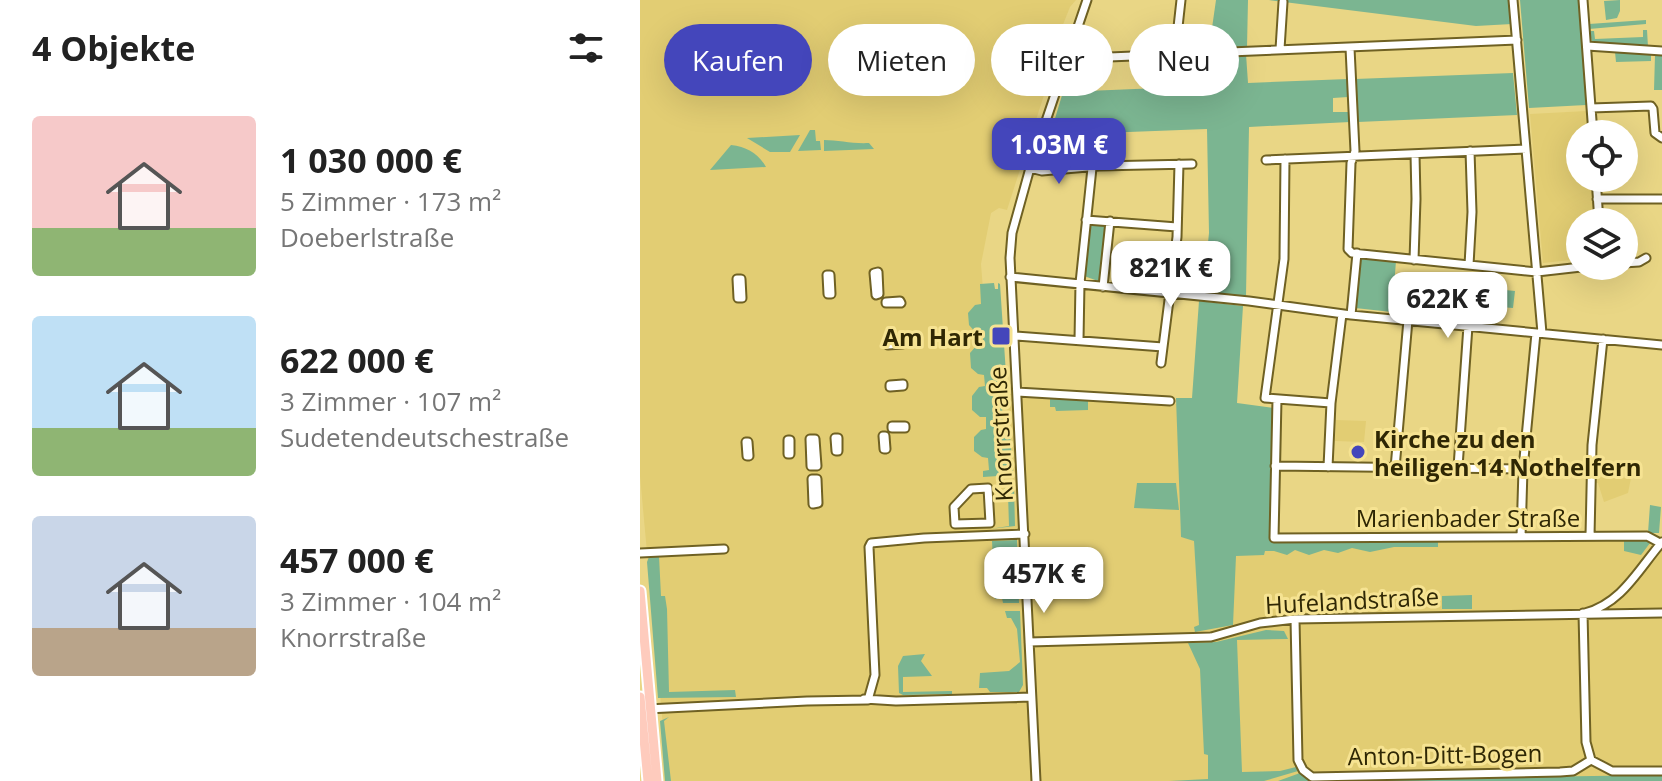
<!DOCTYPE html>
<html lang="de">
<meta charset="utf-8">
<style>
body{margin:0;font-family:"Open Sans",sans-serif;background:#f6f6f6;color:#222;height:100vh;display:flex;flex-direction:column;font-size:30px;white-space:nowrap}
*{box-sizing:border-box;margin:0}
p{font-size:26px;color:#767676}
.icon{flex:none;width:44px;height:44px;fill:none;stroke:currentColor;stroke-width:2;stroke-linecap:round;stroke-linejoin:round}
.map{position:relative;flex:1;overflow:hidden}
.details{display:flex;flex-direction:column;background:#fff;width:640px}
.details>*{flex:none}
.hud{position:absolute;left:24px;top:24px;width:760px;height:72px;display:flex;gap:16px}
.fabs{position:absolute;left:926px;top:120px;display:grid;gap:16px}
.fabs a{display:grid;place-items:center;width:72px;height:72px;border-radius:50%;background:#fff;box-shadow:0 8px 32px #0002;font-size:40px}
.price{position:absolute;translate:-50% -68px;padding:0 18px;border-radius:16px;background:#fff;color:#222;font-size:26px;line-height:52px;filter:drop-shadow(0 2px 4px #0008)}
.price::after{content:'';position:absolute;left:50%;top:48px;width:24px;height:18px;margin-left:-12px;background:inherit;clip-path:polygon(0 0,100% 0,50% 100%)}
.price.selected{background:#4446bb;color:#fff}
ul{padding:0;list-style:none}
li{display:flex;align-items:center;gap:24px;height:200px;padding:0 32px}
li span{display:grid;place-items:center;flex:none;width:224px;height:160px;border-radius:8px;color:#555}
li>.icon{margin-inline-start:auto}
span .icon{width:96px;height:96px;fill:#fffc;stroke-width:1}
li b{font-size:34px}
h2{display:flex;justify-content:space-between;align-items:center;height:96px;padding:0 32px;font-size:34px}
.chip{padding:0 28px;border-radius:36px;background:#fff;box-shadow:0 8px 32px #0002;font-size:28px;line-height:72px}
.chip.selected{background:#4446bb;color:#fff}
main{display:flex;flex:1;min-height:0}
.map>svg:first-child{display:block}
.built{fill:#e2cd73}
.green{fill:#7bb591}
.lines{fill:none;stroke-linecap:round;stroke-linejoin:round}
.minor-casing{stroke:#6f6123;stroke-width:11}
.major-casing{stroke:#fff;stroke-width:13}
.minor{stroke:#fff;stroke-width:7}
.major{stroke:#fecbbd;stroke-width:9}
.poi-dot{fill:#4446bb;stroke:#f6e392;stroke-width:3}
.labels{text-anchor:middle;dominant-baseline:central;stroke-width:6;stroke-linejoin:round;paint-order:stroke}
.poi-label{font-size:24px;font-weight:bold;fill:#2f2704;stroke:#f6e392;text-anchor:end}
.street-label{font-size:24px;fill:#2f2704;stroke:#f6e392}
</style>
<main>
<section class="details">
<h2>4 Objekte<svg class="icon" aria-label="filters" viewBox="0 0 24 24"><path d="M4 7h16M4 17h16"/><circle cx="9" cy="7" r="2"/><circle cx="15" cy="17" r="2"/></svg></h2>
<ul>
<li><span style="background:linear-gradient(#f6c9c9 70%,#8fb573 0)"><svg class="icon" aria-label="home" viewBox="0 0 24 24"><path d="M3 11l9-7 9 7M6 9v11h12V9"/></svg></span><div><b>1 030 000 €</b><p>5 Zimmer · 173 m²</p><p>Doeberlstraße</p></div></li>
<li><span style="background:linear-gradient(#bfe0f5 70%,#8fb573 0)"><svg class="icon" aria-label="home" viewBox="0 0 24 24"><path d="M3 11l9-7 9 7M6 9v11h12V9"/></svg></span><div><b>622 000 €</b><p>3 Zimmer · 107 m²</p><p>Sudetendeutschestraße</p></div></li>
<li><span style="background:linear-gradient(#c9d6e8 70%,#b9a48a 0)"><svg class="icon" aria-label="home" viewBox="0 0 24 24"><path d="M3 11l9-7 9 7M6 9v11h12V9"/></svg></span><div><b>457 000 €</b><p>3 Zimmer · 104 m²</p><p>Knorrstraße</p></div></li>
</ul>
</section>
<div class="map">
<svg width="1022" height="781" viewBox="0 0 1022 781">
<rect width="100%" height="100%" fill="#e9d685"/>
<path class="built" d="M0,0H436L430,7L422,27L424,33L367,210L359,208L351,213L341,264L351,393L537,404L541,537L554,540L560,631L594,545L630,542L1022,538V781H28L0,476Z
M947,111L948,134H940V178H951L954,222H940V259L903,263L890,114Z
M696,420L726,421L724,442L695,441Z
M954,477L991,478L988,493L964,502L958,483H954Z"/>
<path class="green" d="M576,0H608L607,47L569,49Z
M629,0H870L872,24L836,26Z
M880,0H939L946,105L889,108Z
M980,0V11L977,18L966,20L964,1Z
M1006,20V24L949,29V24Z
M1003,30H1007L1008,47L952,43L950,31H954L955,39L1003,37Z
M975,52L1011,54V61L976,62Z
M606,54L608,83L708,79V97L693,98V112H709L710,122L609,127L606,296L563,292L569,233L567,129L410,135L423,92L567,86L568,56Z
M1015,55H1022V90H1014Z
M873,73L877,115L718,122L715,79Z
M170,130H175L176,141H180L181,150L158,151Z
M160,135L150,152H130L107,138Z
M184,140C198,140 213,144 229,143L234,149L184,151Z
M91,145C107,147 118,153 126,167L70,170Z
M450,223L465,225L467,227L461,278L458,281L444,276Z
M720,257L756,261L752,312L715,308Z
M770,279L818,284L817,299L768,295Z
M354,283L355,289H358V283L360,284L368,404L362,405L363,421H369L373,475L343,477V471L349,470L348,458L342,457L334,451V437L341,430L346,429V417H340L332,410V396L339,387L345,386L344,375L338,374L331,368L330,353L337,345H343V333H336L329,325L328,313L335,305L341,304L340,284Z
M825,286L875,291L873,308L823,304Z
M559,301L603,306L597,403L633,408L630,542L798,541V547H754L730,552L712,548L698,553L684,550L669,555L655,550L647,555L634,551H625L624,555L596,556L593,625L555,632L554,627L559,625L554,541L541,537L536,398H552Z
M410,398L448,400V410L416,411L415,407H410Z
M497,483H536L539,510L494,508Z
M365,488H374L375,526L350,529L369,526L368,494H360Z
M1010,505L1021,507L1019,533H1008Z
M377,540L379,603H363L362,598L355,599L352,541Z
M984,541H1007L1010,543L1001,555L984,551Z
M19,556L21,596H25L27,609L29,692L95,690L96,697L18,698L7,562L9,557Z
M832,595V609H802V596Z
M365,611H380L383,685L379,692H350L347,688H339L340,673L369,671L380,662L377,629L371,618H367Z
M626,630L644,631L648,639L597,640L602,772L640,771L656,767L658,771L624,781H529L568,779V755L564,754L560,669L548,643L576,642Z
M285,654L281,661L292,676L263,677V692L312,691V694L263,695L259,693L258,666L263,656Z
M29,717L24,721L31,781H25L20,721Z
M660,773L676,780L1022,775V781H638Z"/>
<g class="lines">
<g class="minor-casing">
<path id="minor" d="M873,0L902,333
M943,0L953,134
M947,46L1022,51
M710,48L715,151L711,163L708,249L712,253L897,272L950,266
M640,49L643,2
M427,54L445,58L877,40
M535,54L541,0
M951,108L1011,106L1013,109L1015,133L1022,138
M645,159L644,259L625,398L691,403
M626,160L886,149
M390,168L402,171L459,166L552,164
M956,178L959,222
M957,199H1022
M446,220L537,227
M774,260L776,199L775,154
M984,263L999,262L1006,258
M829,265L832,212L830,151
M238,272L239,294L236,295L234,273Z
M187,275H190L191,294H188Z
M370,277L609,301L711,315L1022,345
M97,279H101L102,298H98Z
M463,287L470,221
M260,301L261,303H246V302Z
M711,315L717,253
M375,336L523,347
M439,340L440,283L452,168
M248,343H261L262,344L248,345Z
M521,363L537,237L539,164
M263,384V386L250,387V385Z
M377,392L530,401
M637,399L634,538L1007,536L1020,543
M252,426H265V428H252Z
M243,436H245L246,449H244Z
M195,438H198V451H196Z
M170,439H175L177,466H171Z
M148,440H150V454H148Z
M106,442H108L109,456H107Z
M635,466L883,469
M688,467L691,403L702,314
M818,467L828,326
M755,468L768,320
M172,479H177L178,503L173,504Z
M348,488L350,523L315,524L314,507L331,489Z
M950,536L952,445L963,339
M881,537L883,469L896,333
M0,553L84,549
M943,613L946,742L951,760
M945,613C982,603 998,570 1022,542
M655,619L658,760L663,770L672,777L920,772L933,771L951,760
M389,642L571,637L620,623L655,619L1022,613
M224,699L256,701L391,697
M228,700L235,675L229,547L231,543L284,538L385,534
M7,709L167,701L228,700
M951,760L972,771H1022
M396,781L370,258L372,233L390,168L447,0"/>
</g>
<g class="major-casing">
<path id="major" d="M0,591L17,781
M0,697L8,781"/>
</g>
<use href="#minor" class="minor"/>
<use href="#major" class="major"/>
</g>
<g class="poi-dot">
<rect x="351" y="326" width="20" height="20" rx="4"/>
<circle cx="718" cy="452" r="8"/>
</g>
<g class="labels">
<g class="poi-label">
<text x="343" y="336">Am Hart</text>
<text x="734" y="438" text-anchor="start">Kirche zu den<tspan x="734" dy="28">heiligen 14 Nothelfern</tspan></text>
</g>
<g class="street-label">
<text transform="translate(360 434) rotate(-93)">Knorrstraße</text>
<text x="828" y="517">Marienbader Straße</text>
<text transform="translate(712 600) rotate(-3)">Hufelandstraße</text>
<text transform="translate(805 754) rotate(-1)">Anton-Ditt-Bogen</text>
</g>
</g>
</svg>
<div class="fabs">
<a><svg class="icon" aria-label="locate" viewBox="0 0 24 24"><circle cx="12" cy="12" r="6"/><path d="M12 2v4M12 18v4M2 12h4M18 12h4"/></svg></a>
<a><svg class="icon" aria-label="layers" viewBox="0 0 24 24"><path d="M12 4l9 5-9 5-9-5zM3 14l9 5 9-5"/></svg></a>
</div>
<b class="price selected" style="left:419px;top:186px">1.03M €</b>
<b class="price" style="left:531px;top:309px">821K €</b>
<b class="price" style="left:808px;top:340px">622K €</b>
<b class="price" style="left:404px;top:615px">457K €</b>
<div class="hud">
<a class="chip selected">Kaufen</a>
<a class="chip">Mieten</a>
<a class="chip">Filter</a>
<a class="chip">Neu</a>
</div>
</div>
</main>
